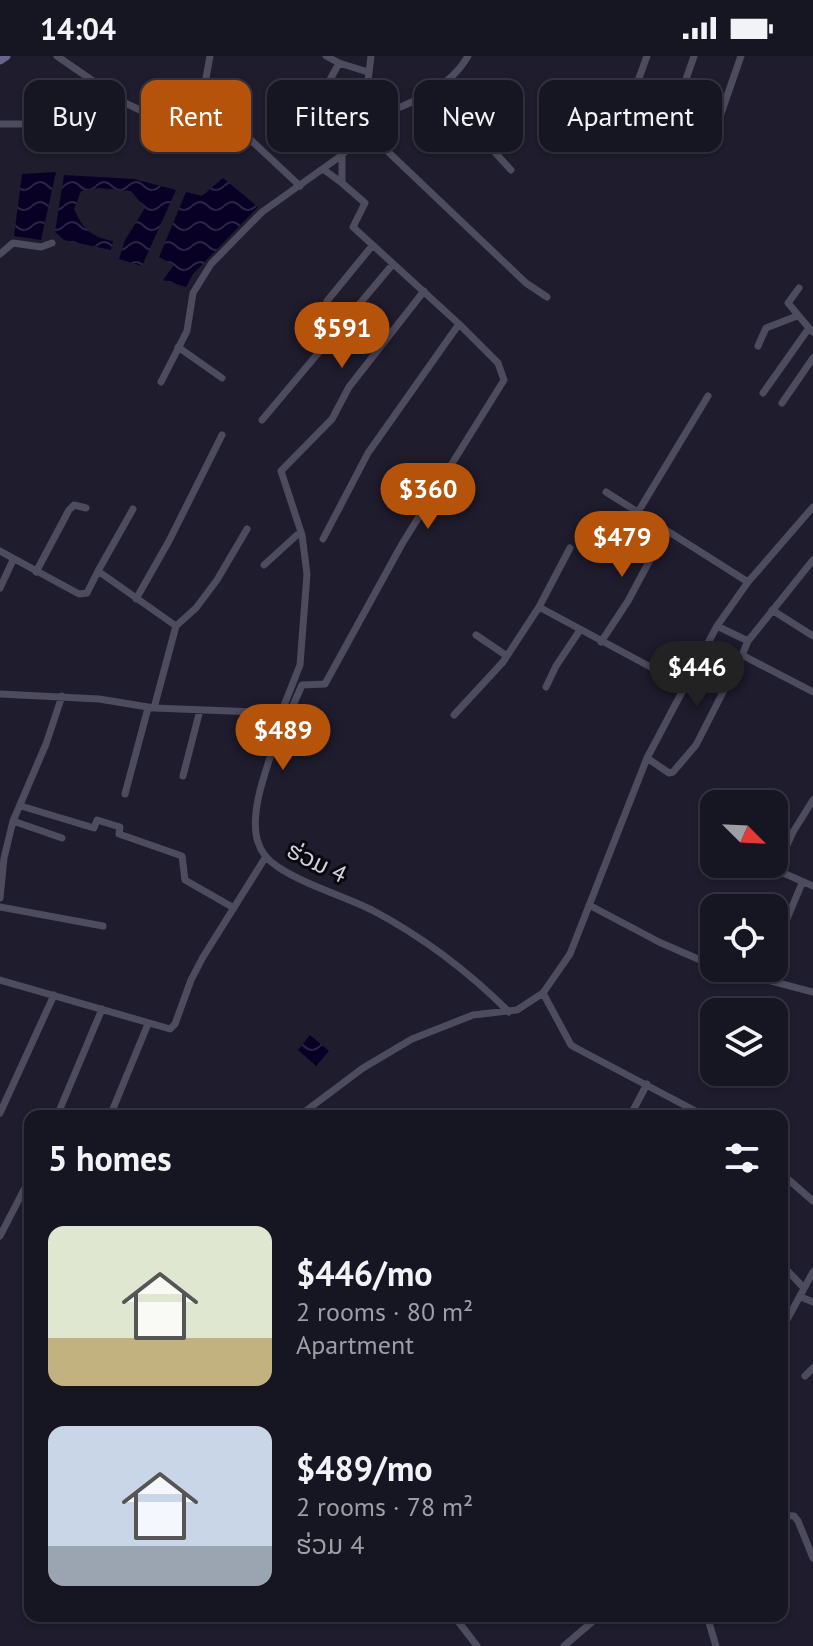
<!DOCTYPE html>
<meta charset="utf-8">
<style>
body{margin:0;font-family:"PT Sans","Noto Sans Lao",sans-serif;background:#23222f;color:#f1f3f6;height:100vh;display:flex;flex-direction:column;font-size:30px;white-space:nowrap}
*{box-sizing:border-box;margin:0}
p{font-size:26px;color:#9e9fa5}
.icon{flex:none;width:44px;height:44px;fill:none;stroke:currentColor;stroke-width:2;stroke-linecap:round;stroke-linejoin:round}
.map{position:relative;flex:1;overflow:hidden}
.drawer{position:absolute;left:24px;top:1054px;width:764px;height:512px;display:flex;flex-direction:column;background:#161522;border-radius:16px;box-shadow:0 2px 6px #0004,0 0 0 2px #353440}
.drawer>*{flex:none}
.hud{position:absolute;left:24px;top:24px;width:766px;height:72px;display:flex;gap:16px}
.needle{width:52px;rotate:114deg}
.controls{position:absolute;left:700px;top:734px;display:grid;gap:16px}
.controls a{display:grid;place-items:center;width:88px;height:88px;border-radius:16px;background:#161522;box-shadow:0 2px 6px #0004,0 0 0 2px #353440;font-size:40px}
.price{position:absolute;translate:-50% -68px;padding:0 18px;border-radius:28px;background:#b45309;color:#fff;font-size:26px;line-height:52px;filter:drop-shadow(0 2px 4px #0008)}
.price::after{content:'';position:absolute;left:50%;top:48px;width:24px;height:18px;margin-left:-12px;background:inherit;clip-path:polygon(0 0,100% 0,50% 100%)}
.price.selected{background:#222;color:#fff}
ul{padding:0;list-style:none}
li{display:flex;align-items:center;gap:24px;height:200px;padding:0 24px}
li span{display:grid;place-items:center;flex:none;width:224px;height:160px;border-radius:16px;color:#555}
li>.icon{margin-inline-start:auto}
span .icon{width:96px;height:96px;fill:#fffc;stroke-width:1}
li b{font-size:34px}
h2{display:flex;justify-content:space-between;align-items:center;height:96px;padding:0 24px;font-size:34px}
.tag{padding:0 28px;border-radius:16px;background:#161522;box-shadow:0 2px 6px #0004,0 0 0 2px #353440;font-size:28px;line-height:72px}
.tag.selected{background:#b45309;color:#fff}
.status{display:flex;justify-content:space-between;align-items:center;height:56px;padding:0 40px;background:#161522;direction:ltr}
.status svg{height:22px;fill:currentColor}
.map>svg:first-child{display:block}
.water{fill:url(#water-waves)}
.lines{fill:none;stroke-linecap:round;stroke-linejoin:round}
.street{stroke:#4d4b5e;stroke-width:7}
.secondary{stroke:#69638c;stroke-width:9}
.labels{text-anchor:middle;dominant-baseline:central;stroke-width:6;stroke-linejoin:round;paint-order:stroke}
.street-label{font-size:24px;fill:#d1d0dc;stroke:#09080f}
</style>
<div class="status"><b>14:04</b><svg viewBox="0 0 49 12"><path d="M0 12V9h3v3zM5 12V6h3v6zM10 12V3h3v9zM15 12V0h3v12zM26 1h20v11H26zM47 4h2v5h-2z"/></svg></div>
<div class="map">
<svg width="813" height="1590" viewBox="0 0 813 1590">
<defs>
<pattern id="water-waves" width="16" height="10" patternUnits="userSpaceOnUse" patternTransform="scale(2)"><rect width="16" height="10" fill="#090025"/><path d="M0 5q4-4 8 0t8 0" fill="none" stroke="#2c2444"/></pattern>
</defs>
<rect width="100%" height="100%" fill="#1e1c2d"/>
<path class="water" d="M56,116L41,184L14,180L22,118Z
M64,119L134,123L176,134L142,210L119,203L125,184L145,152L131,135L99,132L81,135L74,153C83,173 91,181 113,185L111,194L64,184L55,176Z
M223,122L258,151L193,218L186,231L163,224L174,209L159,201L186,136L202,140Z
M310,979L329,995L316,1010L298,994Z"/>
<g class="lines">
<path class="street" d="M57,0L125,47L153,60L192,67L238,72L300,130
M326,0L339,7L368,16
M206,22L210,0
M639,22L647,0
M438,34L511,114
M324,35L339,7
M672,64L694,0
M363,66C401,51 447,37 468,0
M0,68H25
M362,71L526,227L547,241
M710,89L741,0
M323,113L342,127
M0,198L13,187L41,191L52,187
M799,232L788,247L809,272
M327,245L372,190
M758,290L766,272L797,260
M178,291L222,322
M161,326L187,275L193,237L211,208L262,156L342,99L354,85L363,66L371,0
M763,337L809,272L813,276
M782,347L813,302
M262,364L393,208
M606,436L748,526
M638,456L708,340
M323,483L368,397L459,268L353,171L365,147L342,127V99
M570,492L539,551L684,629
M0,495L79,538L87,537L98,515L176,570
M813,504L748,585L742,599L813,636
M264,509L297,479H302
M98,515L133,453
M36,516L69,454L74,449L86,452
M0,532L13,504
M136,543L169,485L222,379
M772,554L813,580
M717,570L748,585
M476,579L507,600
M601,586L628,545L666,474
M546,631L556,610L580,574
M0,638L99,643L154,652L281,657L280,671C271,702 249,751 257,783C260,795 267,804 278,811C307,830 342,839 372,854C421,880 470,917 509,956
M154,652L176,570L196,552L217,524L247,473
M281,657L291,654L302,629L325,628L402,488L504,324L498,307L459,268
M281,657L300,609L307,518L302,479L281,415L332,363L349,331L424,235
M454,659L503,606L539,551
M647,702L669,717L673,716L696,689L742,599
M183,720L200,654
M125,738L148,652
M813,744L793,776L778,809L781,816L813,830
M21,750L94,772L97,764L120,771L119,778L182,800L185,824L234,852
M13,765L62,782
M0,842L4,802L13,765L46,688L62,640
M589,849L659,886L714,910
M0,851L103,870
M774,894L802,827
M722,912L813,936
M0,924L170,973L175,968L191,924L203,901L265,802
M543,937L571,989L576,992L705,1060
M0,1057L54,939
M57,1060L102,953
M110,1060L148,968
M299,1060L363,1012L412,983L473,959L517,954L543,937L570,898L647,702L717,570L748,526L813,451
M630,1060L647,1028
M782,1118L813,1145
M0,1180L30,1122
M782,1209L804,1232
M801,1241L813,1246
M782,1273L813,1216
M805,1320L813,1312
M782,1459L794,1460L798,1465L813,1502
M454,1560L477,1590
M707,1560L716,1590
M564,1590L599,1560"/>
<path class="secondary" d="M0,4L6,0"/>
</g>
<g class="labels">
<g class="street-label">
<text transform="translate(317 806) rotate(26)">ຮ່ວມ 4</text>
</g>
</g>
</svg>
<div class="controls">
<a><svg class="needle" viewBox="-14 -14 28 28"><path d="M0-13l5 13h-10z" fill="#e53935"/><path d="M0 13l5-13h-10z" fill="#9e9fa5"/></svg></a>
<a><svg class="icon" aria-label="locate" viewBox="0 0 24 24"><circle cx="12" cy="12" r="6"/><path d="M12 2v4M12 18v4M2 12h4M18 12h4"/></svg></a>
<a><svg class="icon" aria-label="layers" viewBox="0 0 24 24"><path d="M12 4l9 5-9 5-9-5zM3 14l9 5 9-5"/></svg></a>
</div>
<b class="price" style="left:342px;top:314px">$591</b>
<b class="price" style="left:428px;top:475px">$360</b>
<b class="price" style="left:622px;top:523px">$479</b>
<b class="price selected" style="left:697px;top:653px">$446</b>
<b class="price" style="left:283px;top:716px">$489</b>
<div class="hud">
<a class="tag">Buy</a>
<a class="tag selected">Rent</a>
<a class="tag">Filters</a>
<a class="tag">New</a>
<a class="tag">Apartment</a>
</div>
<section class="drawer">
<h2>5 homes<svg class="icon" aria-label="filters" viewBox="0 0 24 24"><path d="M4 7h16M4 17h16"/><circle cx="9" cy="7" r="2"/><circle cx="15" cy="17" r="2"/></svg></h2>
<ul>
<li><span style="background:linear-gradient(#dfe7d0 70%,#c2b280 0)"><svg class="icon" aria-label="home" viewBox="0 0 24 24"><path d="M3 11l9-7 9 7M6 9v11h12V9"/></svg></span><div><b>$446/mo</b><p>2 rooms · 80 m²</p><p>Apartment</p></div></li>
<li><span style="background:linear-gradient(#c9d6e8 75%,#9aa5b1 0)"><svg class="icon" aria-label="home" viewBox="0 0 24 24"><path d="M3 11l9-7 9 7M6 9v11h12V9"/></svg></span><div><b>$489/mo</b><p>2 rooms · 78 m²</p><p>ຮ່ວມ 4</p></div></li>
</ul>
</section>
</div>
